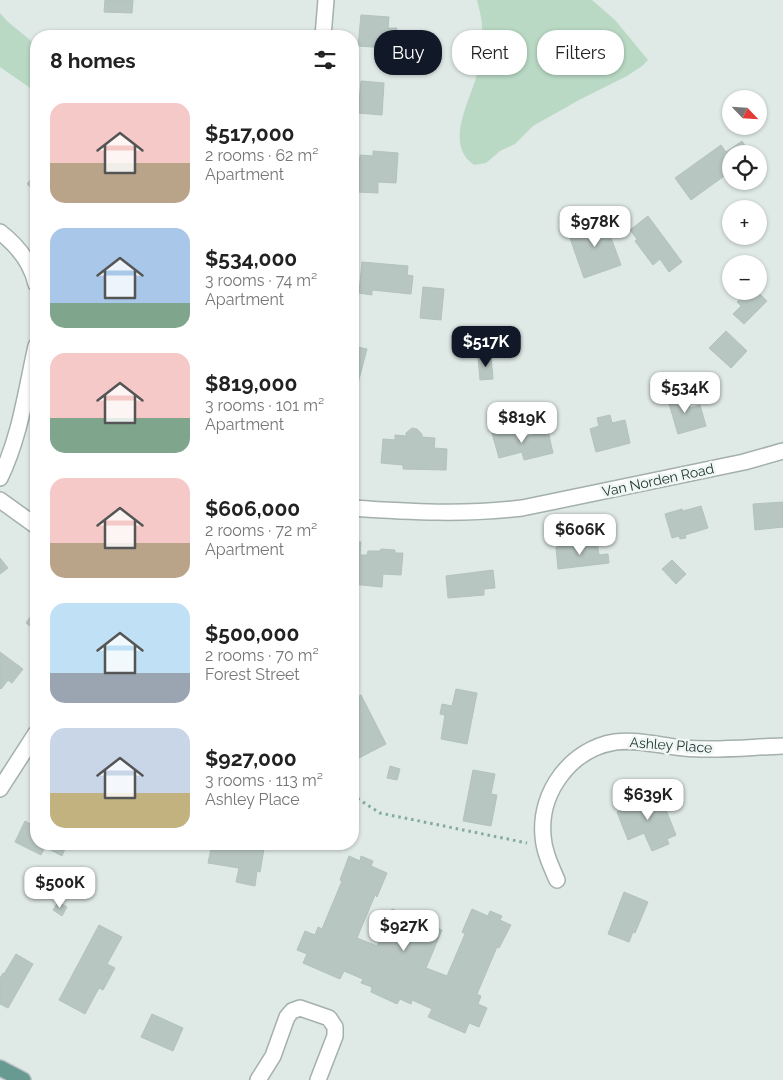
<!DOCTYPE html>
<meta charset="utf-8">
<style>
body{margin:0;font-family:Raleway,sans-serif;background:#f2f2f2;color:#222;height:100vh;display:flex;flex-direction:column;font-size:19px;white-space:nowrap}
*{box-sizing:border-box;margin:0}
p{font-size:16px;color:#767676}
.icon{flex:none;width:28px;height:28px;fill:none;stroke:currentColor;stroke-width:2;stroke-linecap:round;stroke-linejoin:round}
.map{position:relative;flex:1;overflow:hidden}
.details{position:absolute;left:30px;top:30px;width:329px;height:820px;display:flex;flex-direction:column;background:#fff;border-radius:20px;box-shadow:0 1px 4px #0004}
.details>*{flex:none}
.guide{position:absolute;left:374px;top:30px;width:334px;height:45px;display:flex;gap:10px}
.needle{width:32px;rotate:115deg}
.controls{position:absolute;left:722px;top:90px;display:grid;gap:10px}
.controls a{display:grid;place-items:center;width:45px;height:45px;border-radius:50%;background:#fff;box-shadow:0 1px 4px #0004;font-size:25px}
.price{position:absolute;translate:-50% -42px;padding:0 11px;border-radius:10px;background:#fff;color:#222;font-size:16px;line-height:32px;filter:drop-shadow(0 1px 2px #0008)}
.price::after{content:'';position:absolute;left:50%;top:30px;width:15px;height:11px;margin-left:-8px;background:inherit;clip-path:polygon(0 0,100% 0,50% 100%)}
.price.current{background:#111827;color:#fff}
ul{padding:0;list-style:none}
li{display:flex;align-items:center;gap:15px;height:125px;padding:0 20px}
li span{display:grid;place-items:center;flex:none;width:140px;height:100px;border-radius:15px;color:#555}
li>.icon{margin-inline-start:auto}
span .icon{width:60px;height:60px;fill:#fffc;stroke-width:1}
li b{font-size:21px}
h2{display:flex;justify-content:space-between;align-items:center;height:60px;padding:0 20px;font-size:21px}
.pill{padding:0 18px;border-radius:20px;background:#fff;box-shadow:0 1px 4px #0004;font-size:18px;line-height:45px}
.pill.current{background:#111827;color:#fff}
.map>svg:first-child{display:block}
.green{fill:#b9d9c4}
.building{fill:#b8c6c2;stroke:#b2c2bd}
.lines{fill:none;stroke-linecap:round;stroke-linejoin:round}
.minor-casing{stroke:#a3b0ac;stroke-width:18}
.major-casing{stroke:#bdc3c2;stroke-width:18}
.path{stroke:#82aaa1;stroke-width:3;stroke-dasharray:2.5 4;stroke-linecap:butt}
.minor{stroke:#fff;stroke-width:15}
.major{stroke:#679b92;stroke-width:15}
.labels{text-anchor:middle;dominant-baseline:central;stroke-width:5;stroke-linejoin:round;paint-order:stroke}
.street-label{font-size:14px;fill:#223834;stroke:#eff6f3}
</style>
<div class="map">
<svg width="783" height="1080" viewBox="0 0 783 1080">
<rect width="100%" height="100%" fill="#dfe9e5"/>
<path class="green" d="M477,0H592L615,20L648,60L642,66L627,76L579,100L533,126L515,144L500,151L486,163L474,165C441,142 475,95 479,65C481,53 483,38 482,27C482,18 479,9 477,0Z
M0,13L7,21L36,45V92L0,67Z"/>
<path class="building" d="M105,0H133L132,13L104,12Z
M361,15L389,17L388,28H397L395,42L387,41L386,48L358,46Z
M361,81L384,83L382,115L358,113Z
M742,141L751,154H731V171L691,200L675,178L721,145L726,152Z
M373,151L398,153L396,183L378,182V193L357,192L360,155L373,156Z
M36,173V192L27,184Z
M602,213L621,265L584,278L570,238L586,232L582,221Z
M648,216L682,262L669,272L660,259L653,265L635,241L637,239L630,230Z
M362,262L408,266L407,275L413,276L411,294L372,290V295L359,293Z
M423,287L444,289L441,320L420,318Z
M747,291H757L767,301L744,324L733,314L741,306L737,302Z
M726,331L747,351L731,368L709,348Z
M352,346L367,349L358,383L352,382Z
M491,356L493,379L480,380L478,357Z
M685,392L690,408L700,405L706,426L678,434L667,397Z
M610,415L612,423L625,420L630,443L596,452L590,429L599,426L597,418Z
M514,427L517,439L548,431L553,453L524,460L522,452L499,458L492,433Z
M412,428L417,429L422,434V437L435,438L434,448L447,449L446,470L403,469V465L381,463L383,439L395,440V435L406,436V433Z
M783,502V527L755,530L753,504Z
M701,506L708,528L685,535L686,538L680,539L679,536L672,538L665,514L682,509L683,511Z
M352,541L361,542L360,555H367L368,551H380L381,549L395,550V553H403L401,575L383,574L382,587L352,584Z
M597,542L599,555L608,554L609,563L558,569L556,547Z
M0,558L8,568L0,574Z
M672,560L686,574L676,584L662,569Z
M493,570L495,588L484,589V595L448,598L446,576Z
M36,609V631L26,623Z
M0,652L23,669L12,683L8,680L1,689L0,688Z
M456,689L477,693L467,744L441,739L445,715L440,714L442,704L452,706Z
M361,695L386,744L359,758L352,746V700Z
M390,766L400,769L397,780L387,778Z
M473,770L495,774L491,794L497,795L491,826L463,821Z
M658,790L676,835L667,839L669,844L652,851L644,833L628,840L617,812L643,801L641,797Z
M25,821L36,827V844H67L62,856L45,847L41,855L15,842Z
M212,844H242V846L264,849L260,872L257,871L255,886L236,882L239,868L208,863Z
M349,856L360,861L361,856L373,861L371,866L387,873L377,897L375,895L357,938L377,946L392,909L442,930L426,968L447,976L465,934L462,932L472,909L488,916L490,911L502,916L500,920L511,925L499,948L497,947L477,994L481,996L478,1004L487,1008L479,1027L469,1023L465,1033L428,1017L432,1009L412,1000L411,1004L400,999L397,1004L371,992L372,987L361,983L363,979L344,971L340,979L303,963L307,954L297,950L305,931L315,935L318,927L322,929L342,881L340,880Z
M624,892L648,902L635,933L633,932L629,942L608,934Z
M58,902L67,907L62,916L53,910Z
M99,925L122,937L107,964L115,968L103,990L99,988L85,1014L59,1000Z
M16,954L33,964L8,1008L0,1004V978L3,973L4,974Z
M152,1014L183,1028L173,1051L141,1037Z"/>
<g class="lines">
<g class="minor-casing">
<path id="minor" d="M323,36L326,0
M0,232C18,246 31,262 36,284
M0,478C20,437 26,391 36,346
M0,500L36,526
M352,508C410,512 465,515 522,508L744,462L783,451
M0,789L36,733
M557,880C551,866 544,852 543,836C539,792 571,749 615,742C638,739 661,746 684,748C717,751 750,747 783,746
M258,1080L273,1056L287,1017L292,1011L300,1008L329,1018L335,1027V1036L318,1080"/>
</g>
<g class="major-casing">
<path id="major" d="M0,1068L23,1080"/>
</g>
<path class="path" d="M352,795L380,813L527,843"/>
<use href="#minor" class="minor"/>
<use href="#major" class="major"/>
</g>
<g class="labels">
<g class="street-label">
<text transform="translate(658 480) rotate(-12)">Van Norden Road</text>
<text transform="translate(671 745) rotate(4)">Ashley Place</text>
</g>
</g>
</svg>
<div class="controls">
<a><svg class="needle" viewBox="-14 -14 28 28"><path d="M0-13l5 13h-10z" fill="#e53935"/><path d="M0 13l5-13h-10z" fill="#767676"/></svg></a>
<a><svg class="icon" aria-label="locate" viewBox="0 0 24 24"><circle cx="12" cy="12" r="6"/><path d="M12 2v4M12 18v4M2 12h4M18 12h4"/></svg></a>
<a>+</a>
<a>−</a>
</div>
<b class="price" style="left:595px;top:248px">$978K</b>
<b class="price current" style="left:486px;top:368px">$517K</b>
<b class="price" style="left:685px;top:414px">$534K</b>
<b class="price" style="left:522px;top:444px">$819K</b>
<b class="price" style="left:580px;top:556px">$606K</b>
<b class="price" style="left:648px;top:821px">$639K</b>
<b class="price" style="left:60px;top:909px">$500K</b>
<b class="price" style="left:404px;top:952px">$927K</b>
<div class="guide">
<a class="pill current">Buy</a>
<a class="pill">Rent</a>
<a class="pill">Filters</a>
</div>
<section class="details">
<h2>8 homes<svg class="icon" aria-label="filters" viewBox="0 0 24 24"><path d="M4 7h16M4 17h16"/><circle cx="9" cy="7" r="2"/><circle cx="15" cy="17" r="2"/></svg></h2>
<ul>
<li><span style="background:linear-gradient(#f6c9c9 60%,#b9a48a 0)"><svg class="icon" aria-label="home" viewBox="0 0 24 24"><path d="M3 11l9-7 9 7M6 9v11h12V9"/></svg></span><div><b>$517,000</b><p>2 rooms · 62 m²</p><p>Apartment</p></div></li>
<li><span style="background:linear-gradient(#a9c7e8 75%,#7fa58c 0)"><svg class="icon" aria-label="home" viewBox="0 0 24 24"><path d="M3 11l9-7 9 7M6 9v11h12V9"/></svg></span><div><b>$534,000</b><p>3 rooms · 74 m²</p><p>Apartment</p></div></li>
<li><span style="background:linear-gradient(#f6c9c9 65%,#7fa58c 0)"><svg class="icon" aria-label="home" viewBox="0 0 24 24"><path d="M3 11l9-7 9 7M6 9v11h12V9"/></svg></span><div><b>$819,000</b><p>3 rooms · 101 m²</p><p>Apartment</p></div></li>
<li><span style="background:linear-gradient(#f6c9c9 65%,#b9a48a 0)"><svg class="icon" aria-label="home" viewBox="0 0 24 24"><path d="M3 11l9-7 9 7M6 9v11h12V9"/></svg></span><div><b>$606,000</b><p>2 rooms · 72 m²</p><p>Apartment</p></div></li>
<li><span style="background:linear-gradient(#bfe0f5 70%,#9aa5b1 0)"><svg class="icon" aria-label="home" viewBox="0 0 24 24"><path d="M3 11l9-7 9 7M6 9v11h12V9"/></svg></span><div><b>$500,000</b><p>2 rooms · 70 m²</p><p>Forest Street</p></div></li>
<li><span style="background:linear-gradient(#c9d6e8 65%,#c2b280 0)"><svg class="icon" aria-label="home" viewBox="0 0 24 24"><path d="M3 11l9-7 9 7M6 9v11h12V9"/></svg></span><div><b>$927,000</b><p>3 rooms · 113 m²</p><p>Ashley Place</p></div></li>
</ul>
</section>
</div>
